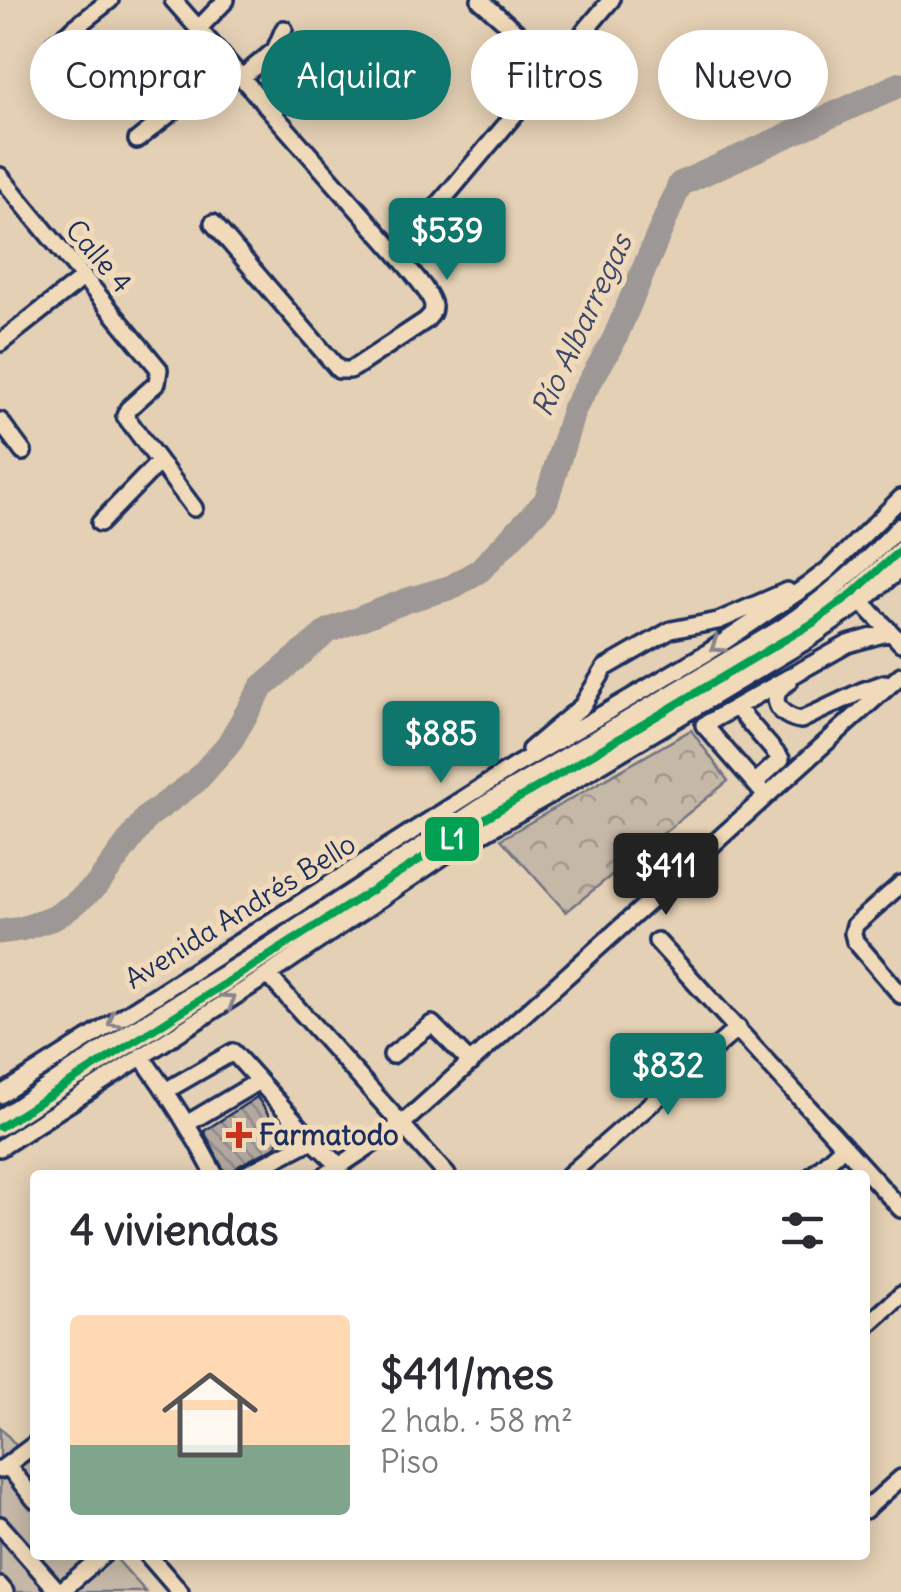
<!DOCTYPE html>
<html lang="es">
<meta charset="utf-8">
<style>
body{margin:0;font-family:Delius,sans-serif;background:#f2f2f3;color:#2b2b33;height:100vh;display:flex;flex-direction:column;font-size:38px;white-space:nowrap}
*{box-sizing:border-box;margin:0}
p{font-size:32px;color:#7c7c81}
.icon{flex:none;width:55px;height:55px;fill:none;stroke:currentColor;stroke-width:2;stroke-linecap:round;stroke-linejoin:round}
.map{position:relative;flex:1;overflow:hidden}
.side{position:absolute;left:30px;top:1170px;width:840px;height:390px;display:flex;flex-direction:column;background:#fff;border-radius:10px;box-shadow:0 5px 25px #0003}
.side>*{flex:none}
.hud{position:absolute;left:30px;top:30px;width:842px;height:90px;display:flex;gap:20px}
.price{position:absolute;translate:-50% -85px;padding:0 22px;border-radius:10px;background:#0f766e;color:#fff;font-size:32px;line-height:65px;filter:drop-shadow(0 2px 5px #0008)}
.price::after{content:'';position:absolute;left:50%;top:60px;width:30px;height:22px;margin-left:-15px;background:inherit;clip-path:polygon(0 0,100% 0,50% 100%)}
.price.active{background:#222;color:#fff}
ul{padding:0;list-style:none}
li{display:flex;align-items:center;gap:30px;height:250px;padding:0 40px}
li span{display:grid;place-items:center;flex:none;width:280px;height:200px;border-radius:10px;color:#555}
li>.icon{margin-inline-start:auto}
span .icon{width:120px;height:120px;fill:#fffc;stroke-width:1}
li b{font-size:42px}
h2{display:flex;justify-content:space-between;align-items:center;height:120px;padding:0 40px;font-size:42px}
.pill{padding:0 35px;border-radius:45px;background:#fff;box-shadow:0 5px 25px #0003;font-size:35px;line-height:90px}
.pill.active{background:#0f766e;color:#fff}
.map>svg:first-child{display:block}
.park{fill:url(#park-crowns);stroke:#707482;stroke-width:2.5}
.pitch{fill:#c6b8a7;stroke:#707482;stroke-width:2.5}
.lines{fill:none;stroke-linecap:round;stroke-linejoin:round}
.river{stroke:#9d9795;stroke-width:25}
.building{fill:url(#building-back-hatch);stroke:#1b2f5e;stroke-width:2.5}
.minor-casing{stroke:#1b2f5e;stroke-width:22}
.minor{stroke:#f1dab9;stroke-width:15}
.bus-1-casing{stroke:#f1dab9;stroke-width:15}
.bus-1{stroke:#01a052;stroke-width:8}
.oneway{stroke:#86848c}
.poi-dot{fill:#c8321e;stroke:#f1dab9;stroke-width:4}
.labels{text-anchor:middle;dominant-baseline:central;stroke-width:10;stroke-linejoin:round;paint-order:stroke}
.street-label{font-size:28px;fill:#1b2f5e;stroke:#f1dab9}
.poi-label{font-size:28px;font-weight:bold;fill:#1b2f5e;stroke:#f1dab9;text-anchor:start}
.water-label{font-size:30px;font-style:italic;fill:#3c496c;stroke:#f1dab9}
.line-badge{stroke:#f1dab9;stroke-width:4}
.badge-label{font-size:28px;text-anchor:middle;font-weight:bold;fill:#fff}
</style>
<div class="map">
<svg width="901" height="1592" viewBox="0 0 901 1592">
<defs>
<pattern id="park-crowns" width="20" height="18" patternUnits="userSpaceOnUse" patternTransform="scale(2.5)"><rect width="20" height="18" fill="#c6b8a7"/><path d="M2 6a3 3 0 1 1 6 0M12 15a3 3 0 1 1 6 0" fill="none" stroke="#a0968b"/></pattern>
<pattern id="building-back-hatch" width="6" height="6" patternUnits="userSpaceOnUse" patternTransform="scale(2.5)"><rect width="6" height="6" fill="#b2a89f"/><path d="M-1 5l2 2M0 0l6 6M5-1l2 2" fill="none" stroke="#908985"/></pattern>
</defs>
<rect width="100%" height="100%" fill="#e4d0b4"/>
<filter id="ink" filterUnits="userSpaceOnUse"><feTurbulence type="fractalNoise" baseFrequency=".01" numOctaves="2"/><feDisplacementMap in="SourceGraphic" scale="20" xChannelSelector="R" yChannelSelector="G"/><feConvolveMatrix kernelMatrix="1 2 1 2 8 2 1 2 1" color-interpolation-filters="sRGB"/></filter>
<g filter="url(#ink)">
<path class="park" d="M691,730L728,781L566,912L501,839Z"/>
<path class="pitch" d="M0,1427L35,1467V1555H113L146,1592H0Z"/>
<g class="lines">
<path class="river" d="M0,932L21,929L54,918L72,906L97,885L147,817L196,781L228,745L262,687L328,631L408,600L452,587L480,570L546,501L574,409L614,340L680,184L901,84"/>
</g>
<path class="building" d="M257,1097L280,1132L277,1146L240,1165L230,1175H226L204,1131Z"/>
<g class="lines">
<g class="minor-casing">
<path id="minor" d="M173,0L397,254C405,265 432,293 433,306C433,314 430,316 425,321L354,368L350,370H339L213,223
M480,0L555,66
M198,29L226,0
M54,44L110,0
M241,78L275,50L284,29
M137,140L230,66
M0,176L159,369L157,383L128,409L125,416L194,508
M397,254L611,0
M0,343L84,277
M0,421L23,452
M100,523L159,462
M857,597L901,643
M789,682C765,695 778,717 801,720L862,691L885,683
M736,707L781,759L755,783
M530,750L582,706L605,668L671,630L718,621L787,591
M766,796L704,725L848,644L890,632
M401,871L813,623L853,593L901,549
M901,884L855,925L853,933L855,941L901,995
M657,941L901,1209
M268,975L447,1175
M392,1055L432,1024L471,1063
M141,1056C169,1094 193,1133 215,1175
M81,1076L167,1021
M167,1090L233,1052L312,1140L341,1167
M0,1095L513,767L710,651L807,586L829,569L901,498
M0,1118L126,1034L264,949L490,801L781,628C826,598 864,564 901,525
M188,1123L259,1081
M0,1148L268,975L445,855L548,796L806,641L862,602L901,568
M245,1175L312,1140
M326,1175L402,1124L901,675
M569,1175L738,1028
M813,1175L843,1147
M865,1327L901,1295
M7,1465L35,1500
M0,1470L35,1444
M865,1510L901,1478
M0,1525L59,1592
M148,1555L180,1592
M0,1586L5,1592
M60,1592L103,1555"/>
</g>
<use href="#minor" class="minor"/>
<g class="bus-1-casing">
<path id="bus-1" d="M0,1127L482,820L813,623L853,593L901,549"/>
</g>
<use href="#bus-1" class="bus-1"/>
</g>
<defs><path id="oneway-chevron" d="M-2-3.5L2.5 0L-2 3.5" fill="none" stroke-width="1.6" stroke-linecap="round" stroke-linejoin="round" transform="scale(2.5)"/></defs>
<g class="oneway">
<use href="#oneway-chevron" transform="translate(717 646) rotate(147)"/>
<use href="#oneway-chevron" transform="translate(229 1000) rotate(-33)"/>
<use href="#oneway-chevron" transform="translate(114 1021) rotate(148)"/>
</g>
</g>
<path class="poi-dot" d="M234 1120h10v10h10v10h-10v10h-10v-10h-10v-10h10z"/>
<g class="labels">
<g class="street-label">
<text transform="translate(99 256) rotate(50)">Calle 4</text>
<text transform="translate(240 911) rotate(-32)">Avenida Andrés Bello</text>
</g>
<g class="poi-label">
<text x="259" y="1135">Farmatodo</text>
</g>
<g class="water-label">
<text transform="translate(581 325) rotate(-65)">Río Albarregas</text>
</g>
</g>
<rect class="line-badge" x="423" y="815" width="58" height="48" rx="10" fill="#01a052"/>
<g class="badge-label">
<text x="452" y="849">L1</text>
</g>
</svg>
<b class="price" style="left:447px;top:283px">$539</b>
<b class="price" style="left:441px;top:786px">$885</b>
<b class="price active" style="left:666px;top:918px">$411</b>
<b class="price" style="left:668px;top:1118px">$832</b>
<div class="hud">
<a class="pill">Comprar</a>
<a class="pill active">Alquilar</a>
<a class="pill">Filtros</a>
<a class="pill">Nuevo</a>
</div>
<section class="side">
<h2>4 viviendas<svg class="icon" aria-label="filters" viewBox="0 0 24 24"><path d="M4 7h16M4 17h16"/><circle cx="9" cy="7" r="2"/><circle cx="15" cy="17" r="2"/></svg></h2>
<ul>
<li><span style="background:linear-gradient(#ffd9b3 65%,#7fa58c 0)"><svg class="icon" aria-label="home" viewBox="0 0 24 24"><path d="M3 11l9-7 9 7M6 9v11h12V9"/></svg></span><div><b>$411/mes</b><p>2 hab. · 58 m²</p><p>Piso</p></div></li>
</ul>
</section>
</div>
